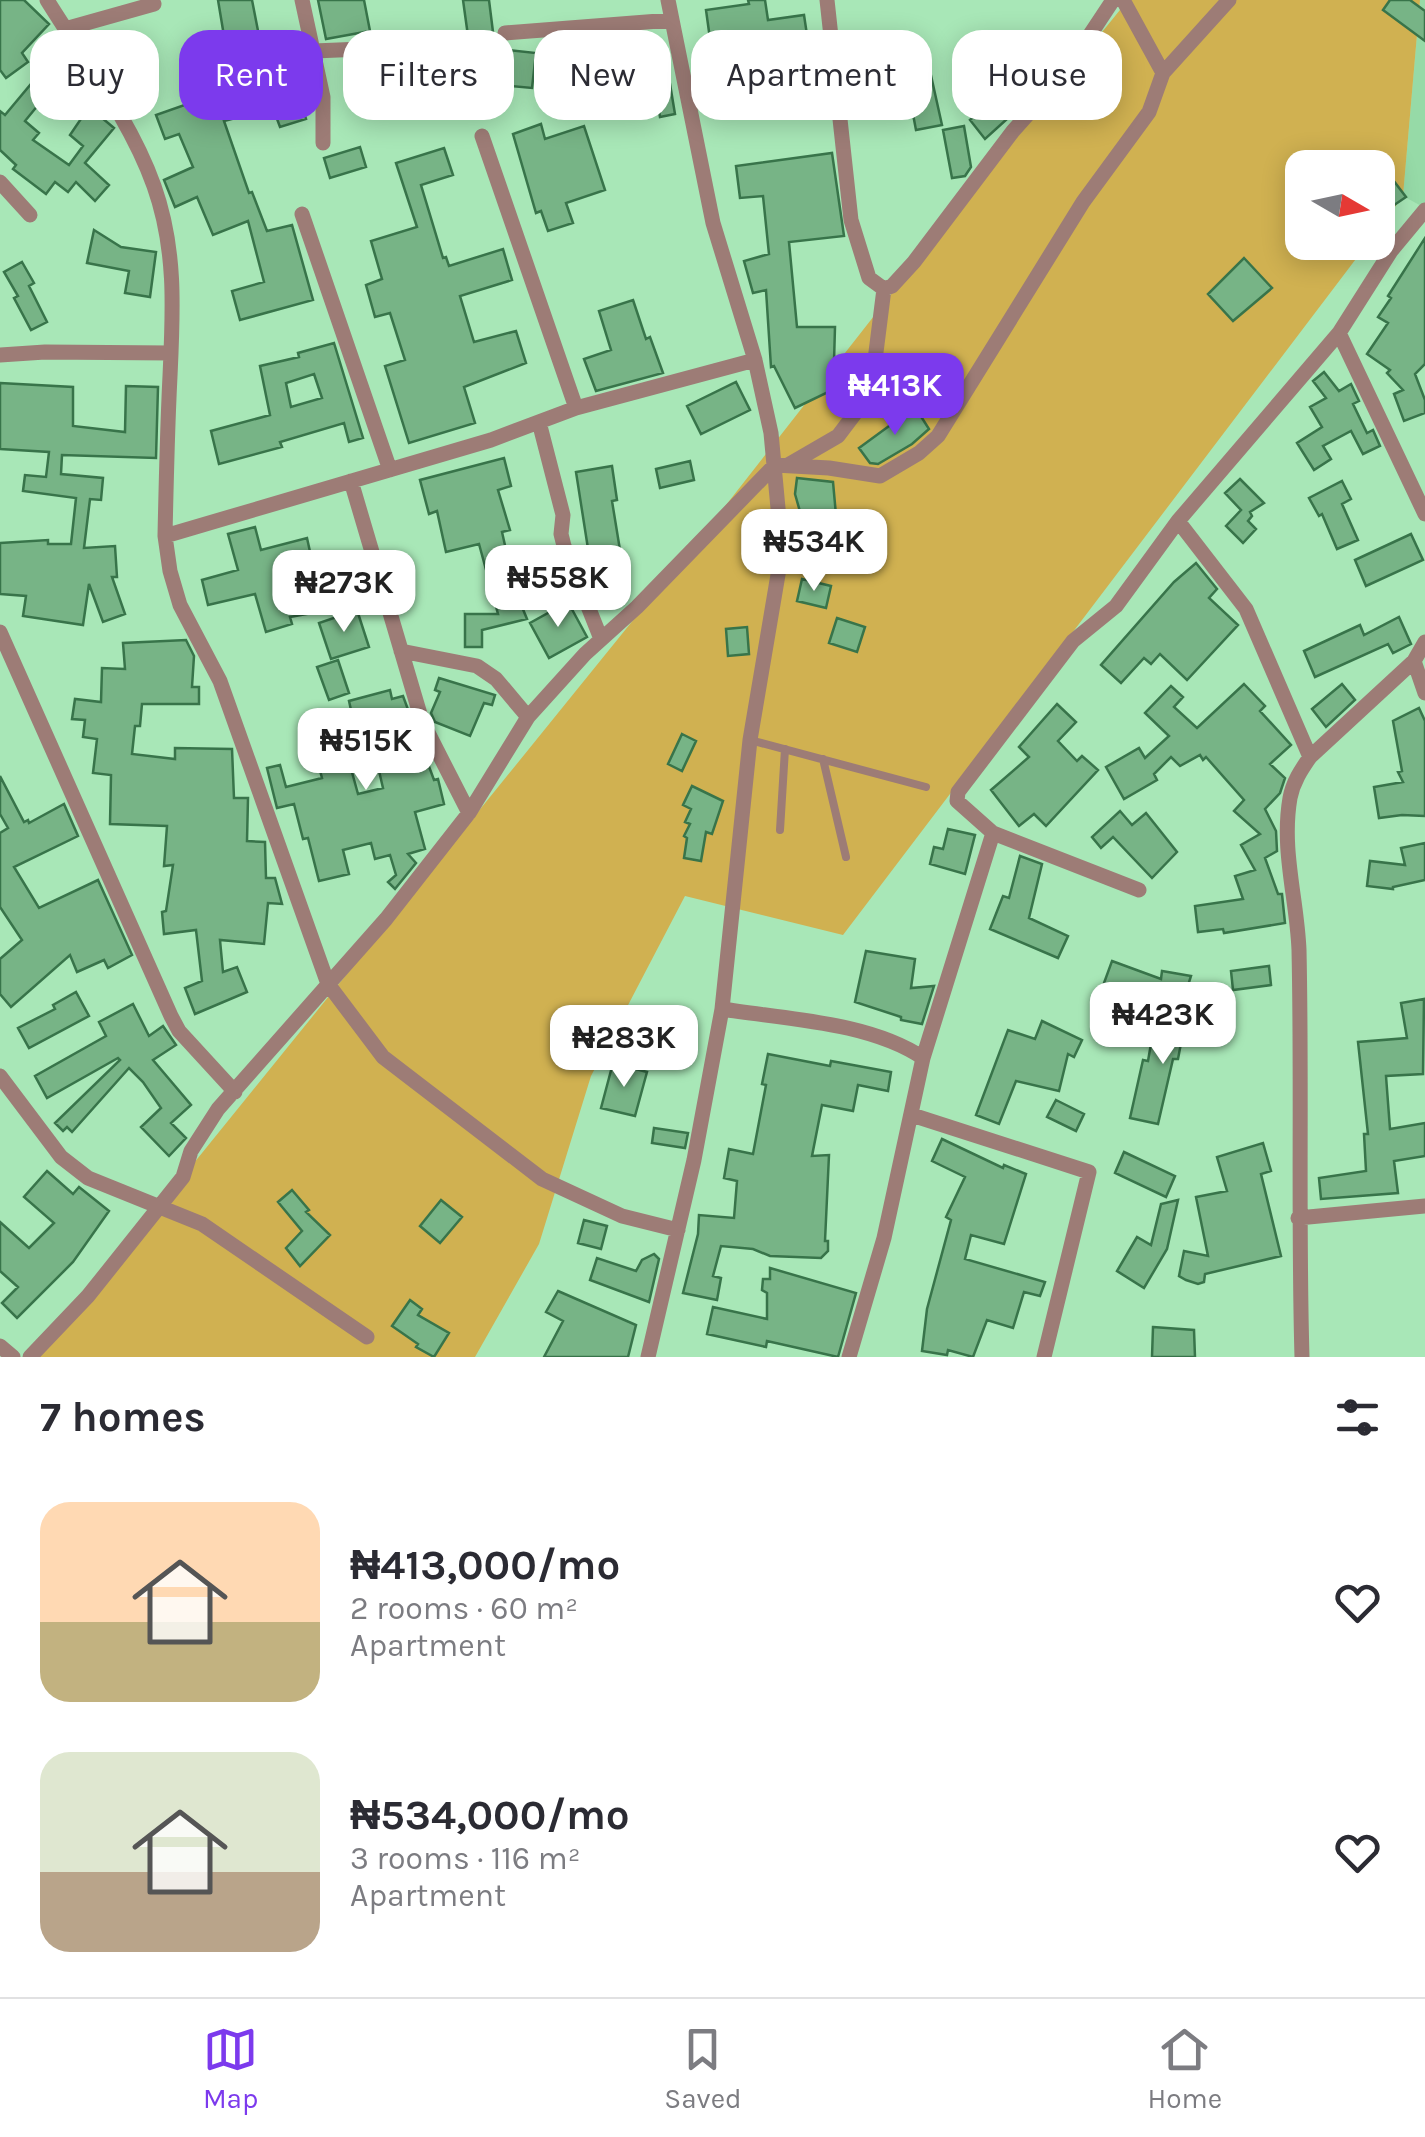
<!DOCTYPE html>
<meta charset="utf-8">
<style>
body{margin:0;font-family:Karla,sans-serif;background:#f2f2f3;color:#2b2b33;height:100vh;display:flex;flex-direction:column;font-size:38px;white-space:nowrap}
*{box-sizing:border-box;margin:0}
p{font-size:32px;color:#7c7c81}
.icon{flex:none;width:55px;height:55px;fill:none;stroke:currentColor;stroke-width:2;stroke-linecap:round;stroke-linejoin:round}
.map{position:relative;height:1357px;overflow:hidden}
.side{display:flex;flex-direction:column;background:#fff;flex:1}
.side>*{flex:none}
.top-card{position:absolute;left:30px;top:30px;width:1365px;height:90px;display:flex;gap:20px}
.needle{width:65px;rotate:99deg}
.tools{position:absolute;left:1285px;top:150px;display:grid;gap:20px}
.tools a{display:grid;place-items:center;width:110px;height:110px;border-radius:20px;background:#fff;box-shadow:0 5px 25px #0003;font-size:50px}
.price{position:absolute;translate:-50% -85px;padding:0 22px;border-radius:20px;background:#fff;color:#222;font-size:32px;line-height:65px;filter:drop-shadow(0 2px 5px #0008)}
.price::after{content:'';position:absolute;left:50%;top:60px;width:30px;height:22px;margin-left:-15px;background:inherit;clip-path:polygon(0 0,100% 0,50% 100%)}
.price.on{background:#7c3aed;color:#fff}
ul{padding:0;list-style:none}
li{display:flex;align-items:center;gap:30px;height:250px;padding:0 40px}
li span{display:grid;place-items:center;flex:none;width:280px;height:200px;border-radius:30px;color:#555}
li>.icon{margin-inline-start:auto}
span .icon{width:120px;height:120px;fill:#fffc;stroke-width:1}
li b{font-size:42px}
h2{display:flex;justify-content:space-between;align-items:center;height:120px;padding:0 40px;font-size:42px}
.tag{padding:0 35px;border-radius:30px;background:#fff;box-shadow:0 5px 25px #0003;font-size:35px;line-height:90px}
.tag.on{background:#7c3aed;color:#fff}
.menu{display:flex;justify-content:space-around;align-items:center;height:140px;border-top:2px solid #e1e1e2;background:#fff;font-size:28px;color:#7c7c81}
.menu a{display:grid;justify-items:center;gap:5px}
.menu .on{color:#7c3aed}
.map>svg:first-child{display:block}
.built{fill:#96daa7}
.green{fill:#d0b151}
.building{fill:#77b486;stroke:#38744a;stroke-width:2.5;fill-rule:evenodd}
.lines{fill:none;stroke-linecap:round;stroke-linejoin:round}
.lane{stroke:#9d7c76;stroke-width:8}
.street{stroke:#9d7c76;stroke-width:15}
</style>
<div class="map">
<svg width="1425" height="1357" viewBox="0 0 1425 1357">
<rect width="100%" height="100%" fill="#a8e7b7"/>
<path class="built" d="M1420,0H1425V208L1403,196Z"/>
<path class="green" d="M1128,0H1420L1403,196L1378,230V168H1302V242L1368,243L843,935L685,896L591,1076L539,1244L475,1357H37L719,514L917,261Z"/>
<path class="building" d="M0,0H24L49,24L22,53L28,62L6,78L0,70Z
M218,0H252L260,41L250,43V98L259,95L263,111L224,121L249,193L252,192L267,231L292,225L313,300L240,320L232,291L264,282L248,221L213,235L197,197L175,207L164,180L193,167L179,134L165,139L156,115L199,100L187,61L226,48Z
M318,0H364L370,31L326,39Z
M463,0H489L493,32L468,36Z
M748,0H765L768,20L804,15L807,35L749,43L753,70L715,75L706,10L749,4Z
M1390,0H1410L1425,11V41L1383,10Z
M924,44L942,125L916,130L909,93L862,106L854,75L898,63L895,52Z
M507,50L536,53L532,88L501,85V94H463L462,71L505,70Z
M56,54L70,69L65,74L82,87L64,106L48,93L25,121L39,133L33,140L69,165L83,146L70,135L89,107L114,128L85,163L109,185L95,201L76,182L68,192L55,182L46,194L13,169L16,165L0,150V111L5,115Z
M821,70L825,99L776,105L777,114L756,116L753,78Z
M668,72L675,114L660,117L653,74Z
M410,74L411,77L433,74L436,107L394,114L390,76Z
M1003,89L1018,109L985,139L970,120Z
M300,99L306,119L280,127L273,108Z
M541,124L545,139L584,126L605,190L566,203L573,223L548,231L541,211L536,213L513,134Z
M964,126L971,167L965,176L952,178L943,130Z
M360,147L366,167L330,178L324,158Z
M444,148L453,175L421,185L443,258L446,257L449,266L503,249L512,280L460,296L474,342L516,331L526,363L464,387L475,423L409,443L385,366L405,360L390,313L375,317L366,285L382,279L371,241L417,227L396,163Z
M832,153L844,236L789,242L797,327H835L834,362L845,384L795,408L774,366L771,367L766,290L753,293L744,261L769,254L763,196L740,198L736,166Z
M1387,172L1406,197L1378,216V195L1384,190L1378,179Z
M94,230L121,247L156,252L150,297L125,293L129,271L87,263Z
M1425,238V364L1415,374L1425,400V413L1404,421L1394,394L1403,390L1387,373L1390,370L1367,354L1388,323L1378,317L1391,298L1388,296Z
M1244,258L1272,288L1233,321L1208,294Z
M22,262L34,283L29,286L47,322L31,330L14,298L18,296L4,272Z
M633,300L646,339L650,337L663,373L596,391L584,359L611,350L599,311Z
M334,343L363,438L349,442L344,423L280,442L282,447L219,464L211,431L270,415L260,366L299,357L298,353ZM314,374L322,398L291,407L286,383Z
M1324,372L1339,391L1351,384L1359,401L1353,404L1367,433L1373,430L1380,446L1363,454L1351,431L1323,446L1331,459L1314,470L1297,443L1322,427L1310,407L1326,398L1313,381Z
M736,382L750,410L701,434L687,406Z
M0,383L73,387V426L125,432L126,386L158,387L156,458L62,455L61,474L103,478L101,500L90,499L84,548L115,546L117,577H112L125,614L103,622L89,584L83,625L23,616L26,596L0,594V543L48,540V544H71L76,498L23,491L25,475L46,477L49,452L0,449Z
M915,407L929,429L912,444L878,464L870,463L859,448Z
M504,458L511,486L498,490L510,530L502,532L515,590L527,619L482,630V647H465V614H498L491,588L479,544L446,552L437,511L429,514L420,480Z
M690,461L694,480L660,488L656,469Z
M612,466L617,500L612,501L620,550L589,555L576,472Z
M797,478L833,482L836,515L803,522L795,494Z
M1240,479L1264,503L1250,512L1252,516L1248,521L1256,529L1243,543L1226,526L1241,510L1225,493Z
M1342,481L1351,499L1342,504L1358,540L1337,549L1322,514L1319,516L1309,498Z
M255,527L261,550L307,538L323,611L290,617L292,624L266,632L255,594L208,605L202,580L238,570L228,534Z
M1411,534L1423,560L1366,586L1355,560Z
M1196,563L1217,589L1209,598L1238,625L1187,680L1160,654L1151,664L1144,658L1121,683L1101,665L1174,582Z
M802,579L831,586L826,608L797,601Z
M568,602L587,637L549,658L530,623Z
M357,610L369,647L331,659L319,623Z
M1399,617L1411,644L1393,653L1388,644L1315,677L1304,651L1360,625L1364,635Z
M837,618L865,627L857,652L829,643Z
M747,627L749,654L728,656L726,629Z
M186,640L194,656L192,687H199V704H142L140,726H135L132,754L175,759V748L232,749L234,798H248L247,841L265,842L266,878H275L282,904L268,903L264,944L220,940L223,972L237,967L247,992L195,1014L185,988L202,981L196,930L164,934L162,912L166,911L173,865L164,866L167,826L110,824L111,775L93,773L97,739L83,737L85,720L72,719L75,699L101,702L102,668L125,669L123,643Z
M338,660L349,693L329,700L317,667Z
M439,678L495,695L492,705L484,703L470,736L435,722L431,713L440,692L435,690Z
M1244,684L1265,706L1260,711L1291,745L1270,764L1285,778L1280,793L1265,809L1276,831L1277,851L1265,858L1278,894H1282L1285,923L1224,933L1223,929L1198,932L1195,906L1243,899L1235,876L1255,870L1241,845L1260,834L1234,811L1244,800L1206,757L1203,760L1200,755L1180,766L1171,757L1154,774L1157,780L1124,799L1106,767L1139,748L1145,758L1169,736L1145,713L1171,686L1183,697L1174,707L1197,728Z
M1342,684L1355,700L1326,727L1312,709Z
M390,690L392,699L403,696L434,780L438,779L444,804L415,812L425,849L408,854L416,863L395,889L388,882L396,875L390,855L375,859L371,843L343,850L349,874L319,881L308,838L303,839L294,804L277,808L267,768L280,765L286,787L322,778L316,756L370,742L364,717L353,719L349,701ZM376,758L383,788L358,794L350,765Z
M1057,704L1076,722L1058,741L1077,761L1082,756L1098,770L1046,826L1034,814L1019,826L991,790L1029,757L1019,747Z
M1419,708L1425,721V816L1402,815L1379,818L1374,787L1403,782L1398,772L1402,771L1393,721Z
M682,734L696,741L682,771L668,764Z
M0,776L24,822L28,820L29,823L64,804L78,836L14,867L39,908L98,880L132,955L108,968L104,960L77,972L70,955L11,1007L0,994V959L22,940L0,907V833L8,828L0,814Z
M692,786L723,801L712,834L706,832L701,861L684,858L687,838L684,836L690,824L685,822L691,809L683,805Z
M1120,811L1132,825L1146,813L1177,852L1152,878L1113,837L1101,848L1092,837Z
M948,829L975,835L965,874L930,864L934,847L943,849Z
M1425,843V880L1393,887V889L1367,886L1370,861L1405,865L1401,848Z
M1020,856L1042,864L1029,918L1068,936L1058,958L990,929L1003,896L1009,898Z
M866,951L915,959L911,988L934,986L922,1024L901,1020V1017L855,1002Z
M1112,961L1161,979L1162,971L1191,976L1185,995L1140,992L1138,996L1104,983Z
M1269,966L1271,985L1233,990L1231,971Z
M76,992L89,1016L29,1048L18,1028L55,1009L53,1005Z
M1424,999L1423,1074L1386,1076L1390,1129L1425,1123V1156L1394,1161L1398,1193L1321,1199L1319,1178L1366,1171L1364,1134H1368L1358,1042L1407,1038L1401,1003Z
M133,1004L149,1036L163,1026L176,1045L153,1060L191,1105L171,1123L186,1138L169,1156L141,1127L161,1108L143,1082L129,1068L72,1132L67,1127L63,1131L55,1123L120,1060L118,1058L47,1098L35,1076L106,1036L99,1022Z
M1210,1016L1212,1035L1182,1038L1178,1059H1173L1158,1124L1130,1118L1143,1060L1148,1061L1152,1038L1158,1039L1161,1023L1189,1028L1188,1019Z
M1042,1021L1082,1040L1074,1057L1068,1054L1059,1091L1016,1081L999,1124L976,1115L1008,1030L1035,1039Z
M768,1054L830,1066L831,1061L891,1072L888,1091L858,1085L853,1111L822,1105L812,1156L829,1155L825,1241H828V1251L821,1258L770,1256L753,1249L721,1246L713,1276L721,1278L717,1300L683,1293L698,1234L699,1215L734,1218L737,1181L724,1178L729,1149L753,1154L766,1085L762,1084Z
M613,1063L647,1072L635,1116L601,1108Z
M1056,1100L1084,1114L1076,1131L1047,1117Z
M654,1128L688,1133L685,1148L652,1143Z
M942,1139L1003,1168L1004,1165L1026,1174L1004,1244L971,1235L965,1259L1045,1282L1040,1296L1024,1292L1013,1328L987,1320L973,1357L948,1350L947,1355L922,1351L927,1309L951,1220L946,1217L965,1177L932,1161Z
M1263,1143L1271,1171L1261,1174L1281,1256L1205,1274L1204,1282L1198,1284L1186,1280L1179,1276L1184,1251L1208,1256L1196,1197L1227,1191L1217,1157Z
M1124,1152L1175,1176L1166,1197L1115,1173Z
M47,1171L73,1194L79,1187L109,1211L73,1262L17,1318L2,1303L18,1287L0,1271V1222L29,1248L54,1223L24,1197Z
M292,1190L309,1210L306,1212L330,1235L300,1266L286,1248L302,1231L278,1202Z
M441,1200L462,1217L440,1243L420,1226Z
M1178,1200L1167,1249L1144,1288L1117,1271L1137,1237L1151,1245L1161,1204Z
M584,1220L607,1226L601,1249L578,1243Z
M654,1254L659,1259L649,1302L590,1280L597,1258L636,1271L642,1260Z
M770,1268L856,1293L838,1357L767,1341L766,1347L707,1334L713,1307L767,1319V1293L762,1290L763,1279H770Z
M558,1291L636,1325L628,1357H544L563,1321L546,1312Z
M410,1300L422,1309L418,1315L449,1333L434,1357L416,1347L418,1344L392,1326Z
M1153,1327L1194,1330L1195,1357H1152Z"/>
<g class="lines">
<path class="lane" d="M750,740L926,787
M823,759L846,857
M780,830L785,749"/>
<path class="street" d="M47,0C84,60 130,119 154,186C179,256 172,325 169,398C167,444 166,490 165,536L170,571L180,605L220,681L328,984L383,1057L542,1179L622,1216L678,1230
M302,0L323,97V143
M827,0L851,220L869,278L884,289
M1123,0L1163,73
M65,29L154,4
M505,33L672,20
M314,51L458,45
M482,136L576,408
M0,182L30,215
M302,214L390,470
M884,289L892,286L914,262L1013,131L1064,74L1113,0
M1339,333L1425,514
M0,355L45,352L171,353
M539,422L563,515L561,534L564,546L601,639
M788,465L838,436L866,399L875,360L884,289
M351,481L422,721L469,813
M1178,521L1246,609L1310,757
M165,536L491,440L576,408L755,360
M0,632L171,1016L179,1031L235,1092
M401,651L477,666L496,679L528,717
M1414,661L1425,693
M1139,890L993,833L957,801L958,792L1073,641L1116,606L1178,521L1339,333L1391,251L1425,210
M722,1009C785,1019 870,1022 923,1058L884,1238L849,1357
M923,1058L993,833
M0,1076L61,1157L88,1178L202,1224L367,1337
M912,1115L1089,1172L1044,1357
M1298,1218L1425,1206
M0,1346L13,1357
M30,1357L88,1296L183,1177L191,1151L218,1109L386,919L469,813L528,717L585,654L637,607L775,465L829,468L880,476L919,453L938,436L1083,202L1149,112L1163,73L1229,0
M648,1357L694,1160L722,1009L750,740L782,551L771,433L755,360L713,223L668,0
M1302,1357C1298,1221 1302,1086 1299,950C1297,899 1281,850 1290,798C1293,782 1301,770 1310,757L1414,661L1425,642"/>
</g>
</svg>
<div class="tools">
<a><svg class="needle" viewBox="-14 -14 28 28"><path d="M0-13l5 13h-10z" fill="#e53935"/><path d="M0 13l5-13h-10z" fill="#7c7c81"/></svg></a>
</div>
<b class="price on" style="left:895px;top:438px">₦413K</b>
<b class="price" style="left:814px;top:594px">₦534K</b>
<b class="price" style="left:558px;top:630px">₦558K</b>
<b class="price" style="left:344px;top:635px">₦273K</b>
<b class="price" style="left:366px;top:793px">₦515K</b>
<b class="price" style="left:1163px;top:1067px">₦423K</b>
<b class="price" style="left:624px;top:1090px">₦283K</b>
<div class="top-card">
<a class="tag">Buy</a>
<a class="tag on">Rent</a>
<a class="tag">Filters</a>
<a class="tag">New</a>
<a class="tag">Apartment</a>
<a class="tag">House</a>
</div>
</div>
<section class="side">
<h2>7 homes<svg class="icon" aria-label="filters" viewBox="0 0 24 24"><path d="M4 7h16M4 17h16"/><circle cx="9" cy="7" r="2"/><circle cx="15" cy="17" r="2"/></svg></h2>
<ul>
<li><span style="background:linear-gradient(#ffd9b3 60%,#c2b280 0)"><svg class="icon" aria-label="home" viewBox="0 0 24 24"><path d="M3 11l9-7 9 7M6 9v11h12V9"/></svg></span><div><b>₦413,000/mo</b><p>2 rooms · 60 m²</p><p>Apartment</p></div><svg class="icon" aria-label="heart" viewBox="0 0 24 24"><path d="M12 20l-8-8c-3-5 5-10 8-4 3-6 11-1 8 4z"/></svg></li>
<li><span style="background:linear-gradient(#dfe7d0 60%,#b9a48a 0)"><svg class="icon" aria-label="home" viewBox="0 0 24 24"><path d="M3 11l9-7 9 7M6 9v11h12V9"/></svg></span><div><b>₦534,000/mo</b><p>3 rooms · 116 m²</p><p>Apartment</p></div><svg class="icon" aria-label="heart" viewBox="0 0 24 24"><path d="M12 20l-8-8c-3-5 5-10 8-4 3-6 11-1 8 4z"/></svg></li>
</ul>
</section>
<nav class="menu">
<a class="on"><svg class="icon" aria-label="map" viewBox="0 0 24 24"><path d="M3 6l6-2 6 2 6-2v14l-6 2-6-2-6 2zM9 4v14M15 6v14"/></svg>Map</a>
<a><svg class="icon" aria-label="saved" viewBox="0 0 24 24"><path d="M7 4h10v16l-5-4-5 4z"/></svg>Saved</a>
<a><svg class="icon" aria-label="home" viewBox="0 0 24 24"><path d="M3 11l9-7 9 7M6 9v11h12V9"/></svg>Home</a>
</nav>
